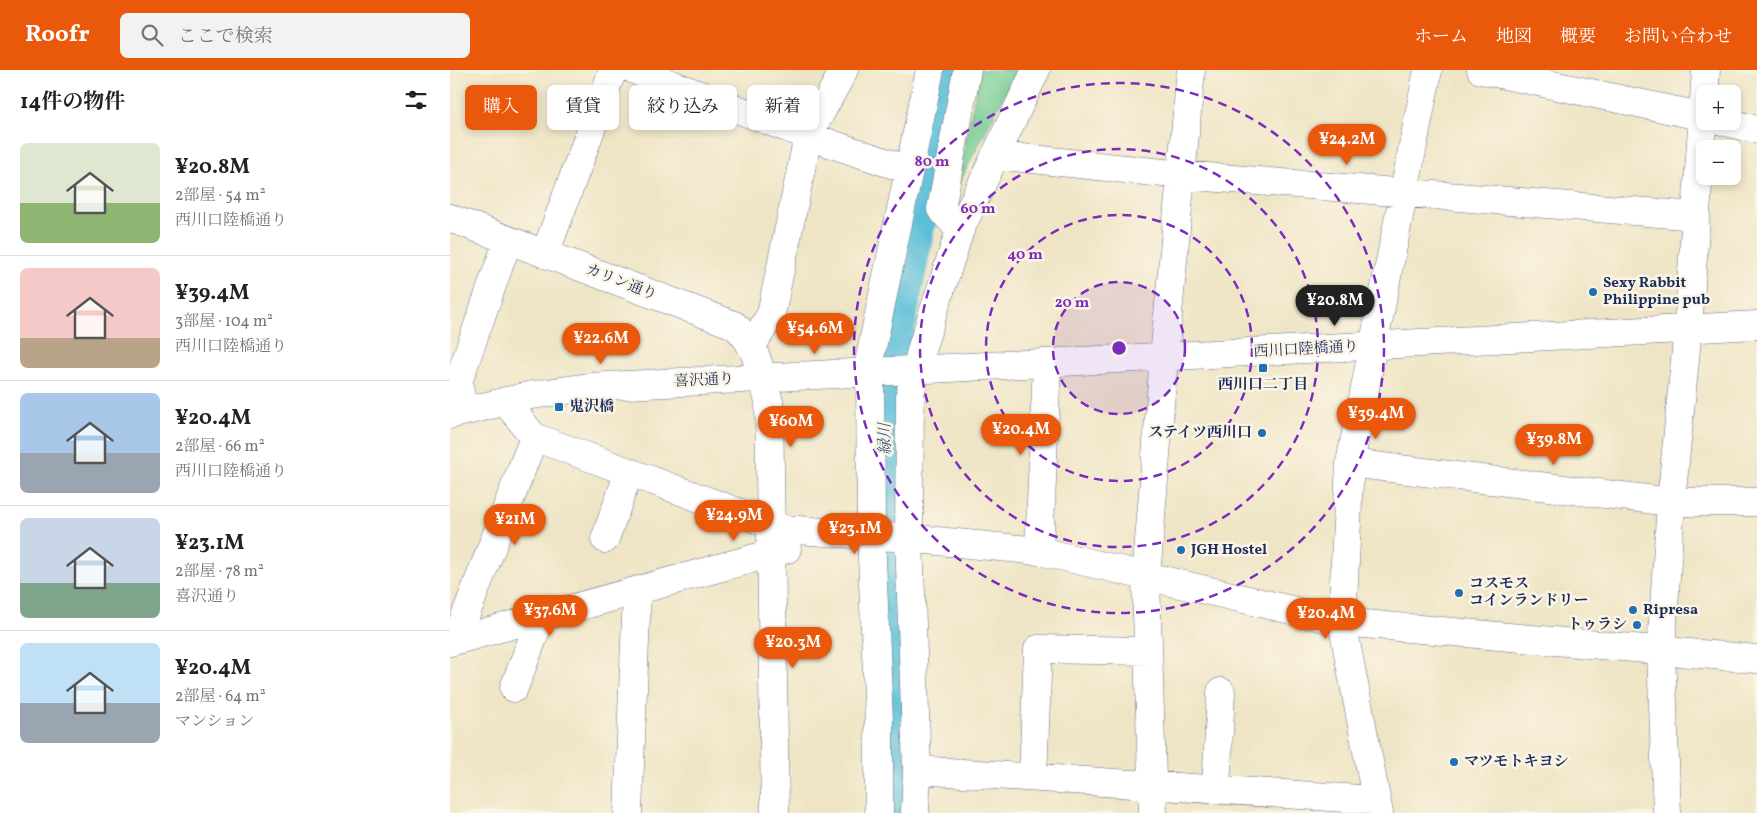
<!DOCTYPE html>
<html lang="ja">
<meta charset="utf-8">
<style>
body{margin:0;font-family:Vollkorn,"Noto Serif JP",serif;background:#f2f2f2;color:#222;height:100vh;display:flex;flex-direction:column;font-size:19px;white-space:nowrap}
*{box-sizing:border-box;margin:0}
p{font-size:16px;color:#767676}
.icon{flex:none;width:28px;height:28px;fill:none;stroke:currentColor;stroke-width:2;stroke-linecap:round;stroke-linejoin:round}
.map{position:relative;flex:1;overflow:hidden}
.drawer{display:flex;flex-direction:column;background:#fff;width:450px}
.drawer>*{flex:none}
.guide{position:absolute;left:15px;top:15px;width:475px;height:45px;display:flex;gap:10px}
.fabs{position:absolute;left:1246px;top:15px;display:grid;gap:10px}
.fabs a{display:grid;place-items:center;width:45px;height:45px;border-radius:8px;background:#fff;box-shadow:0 2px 8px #0003;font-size:25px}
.price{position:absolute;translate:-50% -42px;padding:0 11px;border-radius:18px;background:#ea580c;color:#fff;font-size:16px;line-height:32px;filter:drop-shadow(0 1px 2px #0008)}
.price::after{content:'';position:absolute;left:50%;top:30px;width:15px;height:11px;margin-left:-8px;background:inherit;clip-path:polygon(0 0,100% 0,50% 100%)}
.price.on{background:#222;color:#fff}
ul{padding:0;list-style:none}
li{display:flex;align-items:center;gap:15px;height:125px;padding:0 20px}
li+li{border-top:1px solid #e0e0e0}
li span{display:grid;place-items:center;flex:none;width:140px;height:100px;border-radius:8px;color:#555}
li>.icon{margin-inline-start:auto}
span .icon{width:60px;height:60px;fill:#fffc;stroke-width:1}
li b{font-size:21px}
h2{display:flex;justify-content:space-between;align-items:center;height:60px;padding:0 20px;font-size:21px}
.tag{padding:0 18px;border-radius:8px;background:#fff;box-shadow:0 2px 8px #0003;font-size:18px;line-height:45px}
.tag.on{background:#ea580c;color:#fff}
header{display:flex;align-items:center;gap:30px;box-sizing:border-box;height:70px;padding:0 25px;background:#ea580c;color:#fff}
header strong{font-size:24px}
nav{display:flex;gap:28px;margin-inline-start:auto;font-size:18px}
.search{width:350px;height:45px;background:#f2f2f2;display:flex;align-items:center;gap:12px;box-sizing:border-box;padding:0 18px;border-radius:8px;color:#767676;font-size:19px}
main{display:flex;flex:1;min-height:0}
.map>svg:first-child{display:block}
.green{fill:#73cc93;stroke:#477e78}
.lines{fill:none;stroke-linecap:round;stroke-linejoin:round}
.river{stroke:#5bbfd9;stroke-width:40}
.minor-casing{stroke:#656f82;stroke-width:29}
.minor{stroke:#fff;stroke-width:28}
.ring{fill:none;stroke:#7b2cbf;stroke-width:2.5;stroke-dasharray:9 6}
.poi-dot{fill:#1f6fb2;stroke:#fcf5e5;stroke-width:2}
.labels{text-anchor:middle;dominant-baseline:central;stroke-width:5;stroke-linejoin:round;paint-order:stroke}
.street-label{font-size:15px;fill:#1b2f5e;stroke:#fcf5e5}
.poi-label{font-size:15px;font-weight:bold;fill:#1b2f5e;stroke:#fcf5e5;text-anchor:start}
.water-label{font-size:16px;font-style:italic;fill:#2e5a83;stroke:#fcf5e5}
.centre{fill:#7b2cbf;stroke:#fcf5e5;stroke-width:2.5}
.ring-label{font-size:15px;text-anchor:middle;font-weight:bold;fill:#7b2cbf;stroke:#fcf5e5;stroke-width:5;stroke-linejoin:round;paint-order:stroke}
</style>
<header>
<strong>Roofr</strong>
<div class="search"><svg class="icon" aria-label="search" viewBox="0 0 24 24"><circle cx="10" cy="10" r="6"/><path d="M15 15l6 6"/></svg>ここで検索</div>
<nav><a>ホーム</a><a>地図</a><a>概要</a><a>お問い合わせ</a></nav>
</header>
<main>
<section class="drawer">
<h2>14件の物件<svg class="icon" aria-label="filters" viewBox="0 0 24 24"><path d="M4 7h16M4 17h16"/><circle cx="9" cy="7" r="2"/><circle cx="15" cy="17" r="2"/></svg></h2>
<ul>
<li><span style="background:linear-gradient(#dfe7d0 60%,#8fb573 0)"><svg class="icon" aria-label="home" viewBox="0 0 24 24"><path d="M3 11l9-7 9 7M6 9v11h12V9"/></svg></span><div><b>¥20.8M</b><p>2部屋 · 54 m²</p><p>西川口陸橋通り</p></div></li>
<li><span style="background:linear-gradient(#f6c9c9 70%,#b9a48a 0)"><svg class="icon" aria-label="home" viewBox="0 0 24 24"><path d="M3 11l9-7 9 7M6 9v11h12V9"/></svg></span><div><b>¥39.4M</b><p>3部屋 · 104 m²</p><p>西川口陸橋通り</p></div></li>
<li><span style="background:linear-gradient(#a9c7e8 60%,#9aa5b1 0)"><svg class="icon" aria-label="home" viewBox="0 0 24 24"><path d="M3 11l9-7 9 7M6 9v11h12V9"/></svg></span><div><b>¥20.4M</b><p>2部屋 · 66 m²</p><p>西川口陸橋通り</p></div></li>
<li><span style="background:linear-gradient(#c9d6e8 65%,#7fa58c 0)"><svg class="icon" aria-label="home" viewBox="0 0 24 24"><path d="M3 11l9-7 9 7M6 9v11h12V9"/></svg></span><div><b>¥23.1M</b><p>2部屋 · 78 m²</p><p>喜沢通り</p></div></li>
<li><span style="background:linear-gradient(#bfe0f5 60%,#9aa5b1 0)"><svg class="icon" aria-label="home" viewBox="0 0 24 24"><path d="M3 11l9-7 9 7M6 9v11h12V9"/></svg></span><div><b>¥20.4M</b><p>2部屋 · 64 m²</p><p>マンション</p></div></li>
</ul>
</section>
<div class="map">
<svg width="1307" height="743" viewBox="0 0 1307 743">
<rect width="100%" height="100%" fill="#fcf5e5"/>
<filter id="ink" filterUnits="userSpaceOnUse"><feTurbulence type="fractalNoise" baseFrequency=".02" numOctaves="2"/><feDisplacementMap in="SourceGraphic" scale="10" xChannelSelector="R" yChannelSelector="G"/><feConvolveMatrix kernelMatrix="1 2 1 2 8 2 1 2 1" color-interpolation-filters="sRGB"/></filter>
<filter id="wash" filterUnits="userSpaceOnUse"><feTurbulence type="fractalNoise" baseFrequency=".0096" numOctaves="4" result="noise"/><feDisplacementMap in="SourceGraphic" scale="20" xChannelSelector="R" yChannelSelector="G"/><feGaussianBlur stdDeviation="1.12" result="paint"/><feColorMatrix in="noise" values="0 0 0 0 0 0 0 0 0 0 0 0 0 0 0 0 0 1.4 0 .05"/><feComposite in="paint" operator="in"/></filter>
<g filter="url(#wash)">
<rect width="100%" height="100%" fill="#efe5c6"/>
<path class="green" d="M530,0H567L506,119Z"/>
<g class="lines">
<path class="river" d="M446,743L436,333L442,273L496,0"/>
</g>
</g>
<g filter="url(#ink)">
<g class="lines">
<g class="minor-casing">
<path id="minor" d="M184,0L358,66L459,100
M1031,0L1255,47
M1272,51L1307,60
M545,85L732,105L1246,146
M0,148L284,255C307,273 311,305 319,331L325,743
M510,160L491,139L517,0
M95,184L163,0
M302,276L321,244L358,66L394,0
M55,331L84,367L334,459L457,468L589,481L892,552L1307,589
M14,340L8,312L58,170
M0,345L82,325L139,317L1307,255
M900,393L1221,432H1307
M155,469L179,402
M589,481L597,293
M6,570L84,367
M0,572L337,479
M64,618L91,547
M467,700L926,730
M583,707L588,579L698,581
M766,719L771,622
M178,743L187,522
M429,743V652L421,465L420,287L480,0
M465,743L467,700L459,468L460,324L472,277L510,160L586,0
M703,743L696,508L714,287L741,0
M929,743L892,552L900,393L978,0
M1217,743L1211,581L1221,432L1238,259L1256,0"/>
</g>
<use href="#minor" class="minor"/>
</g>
</g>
<circle cx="669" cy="278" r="66" fill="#7b2cbf" fill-opacity=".12"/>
<g class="ring">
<circle cx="669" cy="278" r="66"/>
<circle cx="669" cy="278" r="133"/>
<circle cx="669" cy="278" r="199"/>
<circle cx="669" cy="278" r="265"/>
</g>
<g class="poi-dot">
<circle cx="1143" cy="222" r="5"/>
<rect x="808" y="293" width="10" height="10" rx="2.5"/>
<rect x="104" y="332" width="10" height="10" rx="2.5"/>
<circle cx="812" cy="363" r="5"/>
<circle cx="731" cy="480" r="5"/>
<circle cx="1009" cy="523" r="5"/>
<circle cx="1183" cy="540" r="5"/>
<circle cx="1187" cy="555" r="5"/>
<circle cx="1004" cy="692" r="5"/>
</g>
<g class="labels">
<g class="street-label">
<text transform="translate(171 213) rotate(21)">カリン通り</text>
<text transform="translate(856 280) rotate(-3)">西川口陸橋通り</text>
<text transform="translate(254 311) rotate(-3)">喜沢通り</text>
</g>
<g class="poi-label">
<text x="1153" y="213">Sexy Rabbit<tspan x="1153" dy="17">Philippine pub</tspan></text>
<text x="813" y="315" text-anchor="middle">西川口二丁目</text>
<text x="119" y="337">鬼沢橋</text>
<text x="802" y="363" text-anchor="end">ステイツ西川口</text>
<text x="741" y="480">JGH Hostel</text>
<text x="1019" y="514">コスモス<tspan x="1019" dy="17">コインランドリー</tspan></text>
<text x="1193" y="540">Ripresa</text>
<text x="1177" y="555" text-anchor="end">トゥラシ</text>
<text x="1014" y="692">マツモトキヨシ</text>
</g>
<g class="water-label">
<text transform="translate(436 369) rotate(-91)">緑川</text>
</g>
</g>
<circle cx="669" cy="278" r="8" class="centre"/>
<g class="ring-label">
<text x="482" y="96">80 m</text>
<text x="528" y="143">60 m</text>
<text x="575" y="189">40 m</text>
<text x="622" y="237">20 m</text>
</g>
</svg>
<div class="fabs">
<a>+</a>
<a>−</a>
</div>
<b class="price" style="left:897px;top:96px">¥24.2M</b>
<b class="price on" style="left:885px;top:257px">¥20.8M</b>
<b class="price" style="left:365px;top:285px">¥54.6M</b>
<b class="price" style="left:151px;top:295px">¥22.6M</b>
<b class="price" style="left:926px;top:370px">¥39.4M</b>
<b class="price" style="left:341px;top:378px">¥60M</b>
<b class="price" style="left:571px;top:386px">¥20.4M</b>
<b class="price" style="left:1104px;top:396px">¥39.8M</b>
<b class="price" style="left:284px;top:472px">¥24.9M</b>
<b class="price" style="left:65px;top:476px">¥21M</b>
<b class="price" style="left:405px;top:485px">¥23.1M</b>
<b class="price" style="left:100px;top:567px">¥37.6M</b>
<b class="price" style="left:876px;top:570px">¥20.4M</b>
<b class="price" style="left:343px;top:599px">¥20.3M</b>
<div class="guide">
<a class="tag on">購入</a>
<a class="tag">賃貸</a>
<a class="tag">絞り込み</a>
<a class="tag">新着</a>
</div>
</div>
</main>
